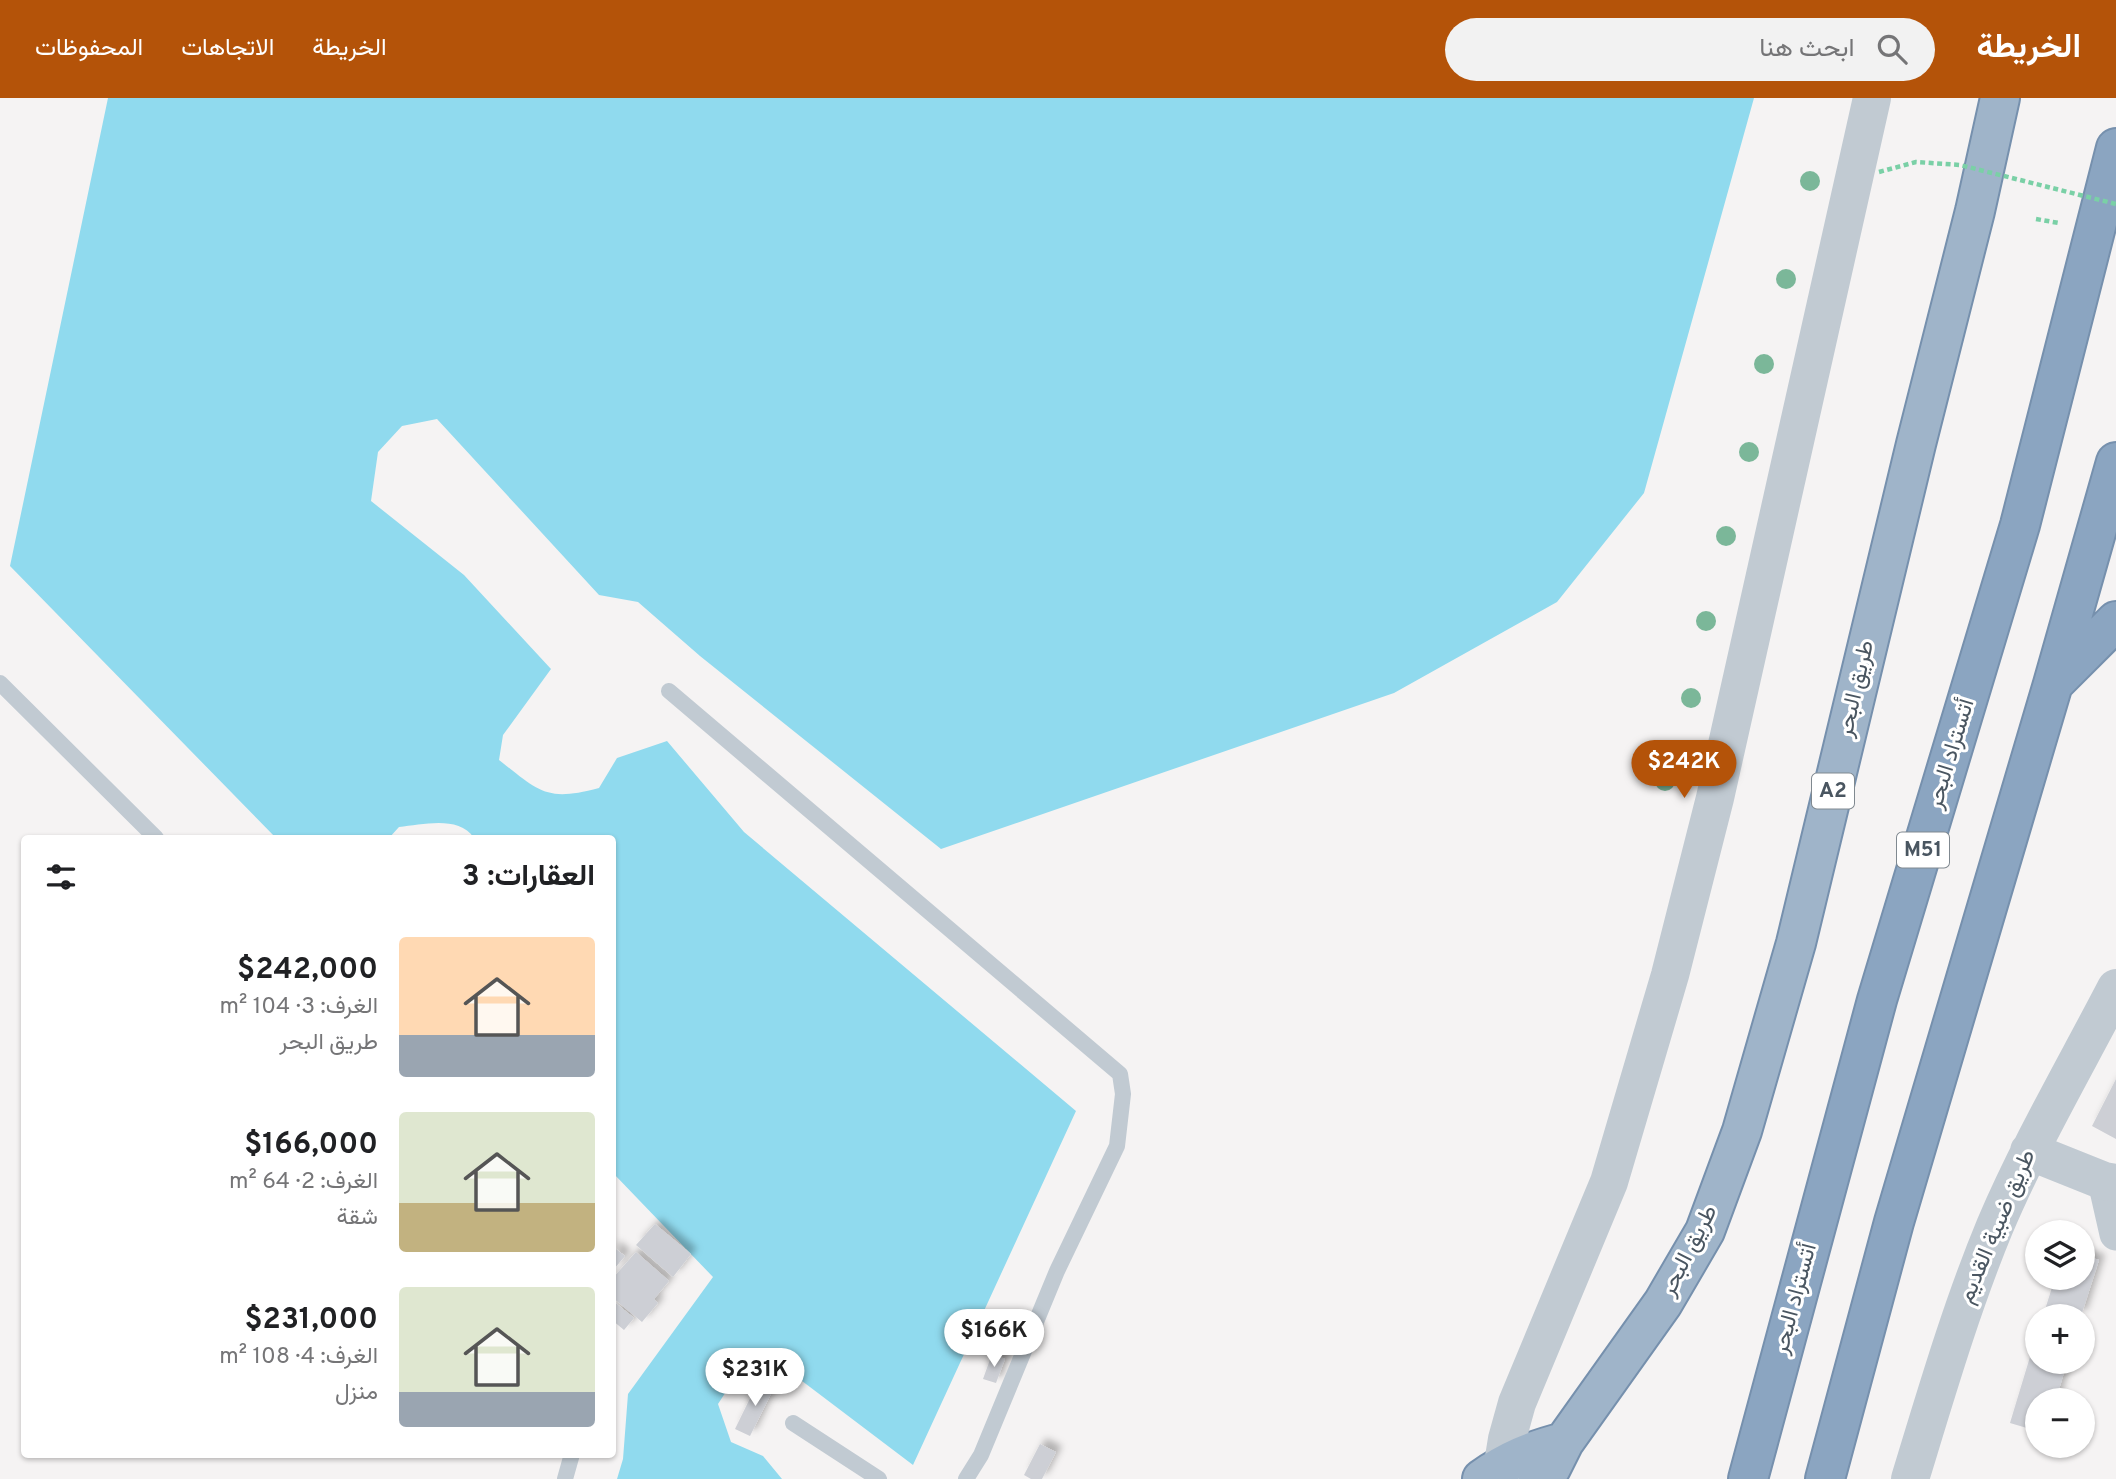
<!DOCTYPE html>
<html lang="ar">
<meta charset="utf-8">
<style>
body{margin:0;font-family:Overpass,Vazirmatn,sans-serif;background:#f2f2f2;color:#202124;direction:rtl;height:100vh;display:flex;flex-direction:column;font-size:26px;white-space:nowrap}
*{box-sizing:border-box;margin:0}
p{font-size:23px;color:#757577}
.icon{flex:none;width:38px;height:38px;fill:none;stroke:currentColor;stroke-width:2;stroke-linecap:round;stroke-linejoin:round}
.map{position:relative;flex:1;overflow:hidden;direction:ltr}
.details{position:absolute;left:21px;top:737px;width:595px;height:623px;display:flex;flex-direction:column;background:#fff;border-radius:7px;box-shadow:0 2px 5px #0004;direction:rtl}
.details>*{flex:none}
.tools{position:absolute;left:2025px;top:1122px;display:grid;gap:14px}
.tools a{display:grid;place-items:center;width:70px;height:70px;border-radius:50%;background:#fff;box-shadow:0 2px 5px #0004;font-size:35px}
.price{position:absolute;translate:-50% -60px;padding:0 16px;border-radius:24px;background:#fff;color:#222;font-size:23px;line-height:46px;filter:drop-shadow(0 2px 4px #0008)}
.price::after{content:'';position:absolute;left:50%;top:42px;width:21px;height:16px;margin-left:-10px;background:inherit;clip-path:polygon(0 0,100% 0,50% 100%)}
.price.on{background:#b45309;color:#fff}
ul{padding:0;list-style:none}
li{display:flex;align-items:center;gap:21px;height:175px;padding:0 21px}
li span{display:grid;place-items:center;flex:none;width:196px;height:140px;border-radius:7px;color:#555}
li>.icon{margin-inline-start:auto}
span .icon{width:84px;height:84px;fill:#fffc;stroke-width:1}
li b{font-size:30px}
h2{display:flex;justify-content:space-between;align-items:center;height:84px;padding:0 21px;font-size:30px}
header{display:flex;align-items:center;gap:42px;box-sizing:border-box;height:98px;padding:0 35px;background:#b45309;color:#fff}
header strong{font-size:33px}
nav{display:flex;gap:38px;margin-inline-start:auto;font-size:24px}
.search{width:490px;height:63px;background:#f2f2f2;display:flex;align-items:center;gap:18px;box-sizing:border-box;padding:0 24px;border-radius:38px;color:#757577;font-size:26px}
.map>svg:first-child{display:block}
.water{fill:#90daee}
.building{fill:#cdcfd5;filter:url(#shadow)}
.lines{fill:none;stroke-linecap:round;stroke-linejoin:round}
.trunk-casing{stroke:#7690ad;stroke-width:42}
.motorway-casing{stroke:#7690ad;stroke-width:42}
.path{stroke:#7ad0a6;stroke-width:4.5;stroke-dasharray:5 3.5;stroke-linecap:butt}
.service{stroke:#c1cad2;stroke-width:16}
.minor{stroke:#c1cad2;stroke-width:33}
.tertiary{stroke:#c1cad2;stroke-width:38}
.trunk{stroke:#9fb4c9;stroke-width:38}
.motorway{stroke:#8ba5c1;stroke-width:38}
.path-bridge{stroke:#7ad0a6;stroke-width:4.5;stroke-dasharray:5 3.5;stroke-linecap:butt}
.tree{fill:#7bb799}
.labels{text-anchor:middle;dominant-baseline:central;stroke-width:6;stroke-linejoin:round;paint-order:stroke}
.shield{fill:#fff;stroke:#808990;stroke-width:2}
.shield-label{font-size:21px;font-weight:bold;fill:#4a5661}
.street-label{font-size:23px;fill:#4a5661;stroke:#fff}
</style>
<header>
<strong>الخريطة</strong>
<div class="search"><svg class="icon" aria-label="search" viewBox="0 0 24 24"><circle cx="10" cy="10" r="6"/><path d="M15 15l6 6"/></svg>ابحث هنا</div>
<nav><a>الخريطة</a><a>الاتجاهات</a><a>المحفوظات</a></nav>
</header>
<div class="map">
<svg width="2116" height="1381" viewBox="0 0 2116 1381">
<defs>
<filter id="shadow"><feDropShadow dx="6" dy="-6" stdDeviation="3.5" flood-color="#0004"/></filter>
</defs>
<rect width="100%" height="100%" fill="#f5f3f3"/>
<path class="water" d="M108,0H1754L1644,395L1557,504L1394,595L941,751L700,558L638,504L599,497L437,321L402,328L378,354L371,403L464,477L551,571L503,637L499,662C540,694 546,704 599,690L617,660L667,643L744,734L1076,1013L913,1367L769,1258L742,1269L718,1306L731,1344L763,1358L782,1381H617L623,1361L628,1296L713,1179L613,1075L612,740H474C458,717 423,727 399,729L389,740H276L10,468Z"/>
<path class="building" d="M2116,981V1041L2092,1028Z
M655,1126L691,1156L673,1179L636,1147Z
M612,1148L625,1158L614,1171L612,1170Z
M636,1154L669,1183L654,1201L658,1205L642,1224L612,1199V1181Z
M2082,1157L2099,1162L2081,1218H2043L2055,1180H2082Z
M612,1202L634,1220L624,1232L612,1222Z
M2036,1239L2037,1264H2067L2056,1302H2037V1333L2010,1325Z
M992,1256L1005,1261L996,1285L983,1281Z
M759,1282L774,1290L750,1338L735,1331Z
M1040,1346L1056,1354L1042,1381H1031L1024,1377Z"/>
<g class="lines">
<g class="trunk-casing">
<path id="trunk" d="M1482,1381C1508,1362 1533,1352 1564,1344
M1538,1381L1551,1370L1564,1344L1663,1205L1705,1133L1742,1033L1796,845L1916,346L1975,113L2000,0"/>
</g>
<g class="motorway-casing">
<path id="motorway" d="M2057,582L2116,523
M1748,1381L1877,902L2020,427L2116,50
M1825,1381L1894,1124L2053,586L2116,364"/>
</g>
<path class="path" d="M2036,121L2059,125"/>
<path class="service" d="M0,585L156,740
M669,593L1120,976L1123,996L1117,1048L1057,1173L981,1357L966,1381
M793,1325L879,1381
M565,1381L572,1356"/>
<path class="minor" d="M2104,1083L2116,1136"/>
<path class="tertiary" d="M2029,1053L2104,1083L2116,1085
M1510,1381L1503,1366L1507,1341L1517,1305L1609,1084L1670,877L1715,700L1872,0
M1910,1381C1936,1296 1961,1210 1995,1128C2030,1046 2075,969 2116,890"/>
<use href="#trunk" class="trunk"/>
<use href="#motorway" class="motorway"/>
<path class="path-bridge" d="M1879,74L1916,64L1960,67L2116,106"/>
</g>
<g class="tree">
<circle cx="1810" cy="83" r="10"/>
<circle cx="1786" cy="181" r="10"/>
<circle cx="1764" cy="266" r="10"/>
<circle cx="1749" cy="354" r="10"/>
<circle cx="1726" cy="438" r="10"/>
<circle cx="1706" cy="523" r="10"/>
<circle cx="1691" cy="600" r="10"/>
<circle cx="1665" cy="683" r="10"/>
</g>
<g class="labels">
<g class="shield">
<rect x="1812" y="675.5" width="42" height="35" rx="5"/>
<rect x="1897" y="734.5" width="52" height="35" rx="5"/>
</g>
<g class="shield-label">
<text x="1833" y="693">A2</text>
<text x="1923" y="752">M51</text>
</g>
<g class="street-label">
<text transform="translate(1857 591) rotate(-77)">طريق البحر</text>
<text transform="translate(1952 656) rotate(-73)">أتستراد البحر</text>
<text transform="translate(1998 1129) rotate(-67)">طريق ضبية القديم</text>
<text transform="translate(1690 1153) rotate(-63)">طريق البحر</text>
<text transform="translate(1796 1201) rotate(-75)">أتستراد البحر</text>
</g>
</g>
</svg>
<div class="tools">
<a><svg class="icon" aria-label="layers" viewBox="0 0 24 24"><path d="M12 4l9 5-9 5-9-5zM3 14l9 5 9-5"/></svg></a>
<a>+</a>
<a>−</a>
</div>
<b class="price on" style="left:1684px;top:702px">$242K</b>
<b class="price" style="left:994px;top:1271px">$166K</b>
<b class="price" style="left:755px;top:1310px">$231K</b>
<section class="details">
<h2>العقارات: 3<svg class="icon" aria-label="filters" viewBox="0 0 24 24"><path d="M4 7h16M4 17h16"/><circle cx="9" cy="7" r="2"/><circle cx="15" cy="17" r="2"/></svg></h2>
<ul>
<li><span style="background:linear-gradient(#ffd9b3 70%,#9aa5b1 0)"><svg class="icon" aria-label="home" viewBox="0 0 24 24"><path d="M3 11l9-7 9 7M6 9v11h12V9"/></svg></span><div><b>$242,000</b><p>الغرف: 3 · 104 m²</p><p>طريق البحر</p></div></li>
<li><span style="background:linear-gradient(#dfe7d0 65%,#c2b280 0)"><svg class="icon" aria-label="home" viewBox="0 0 24 24"><path d="M3 11l9-7 9 7M6 9v11h12V9"/></svg></span><div><b>$166,000</b><p>الغرف: 2 · 64 m²</p><p>شقة</p></div></li>
<li><span style="background:linear-gradient(#dfe7d0 75%,#9aa5b1 0)"><svg class="icon" aria-label="home" viewBox="0 0 24 24"><path d="M3 11l9-7 9 7M6 9v11h12V9"/></svg></span><div><b>$231,000</b><p>الغرف: 4 · 108 m²</p><p>منزل</p></div></li>
</ul>
</section>
</div>
